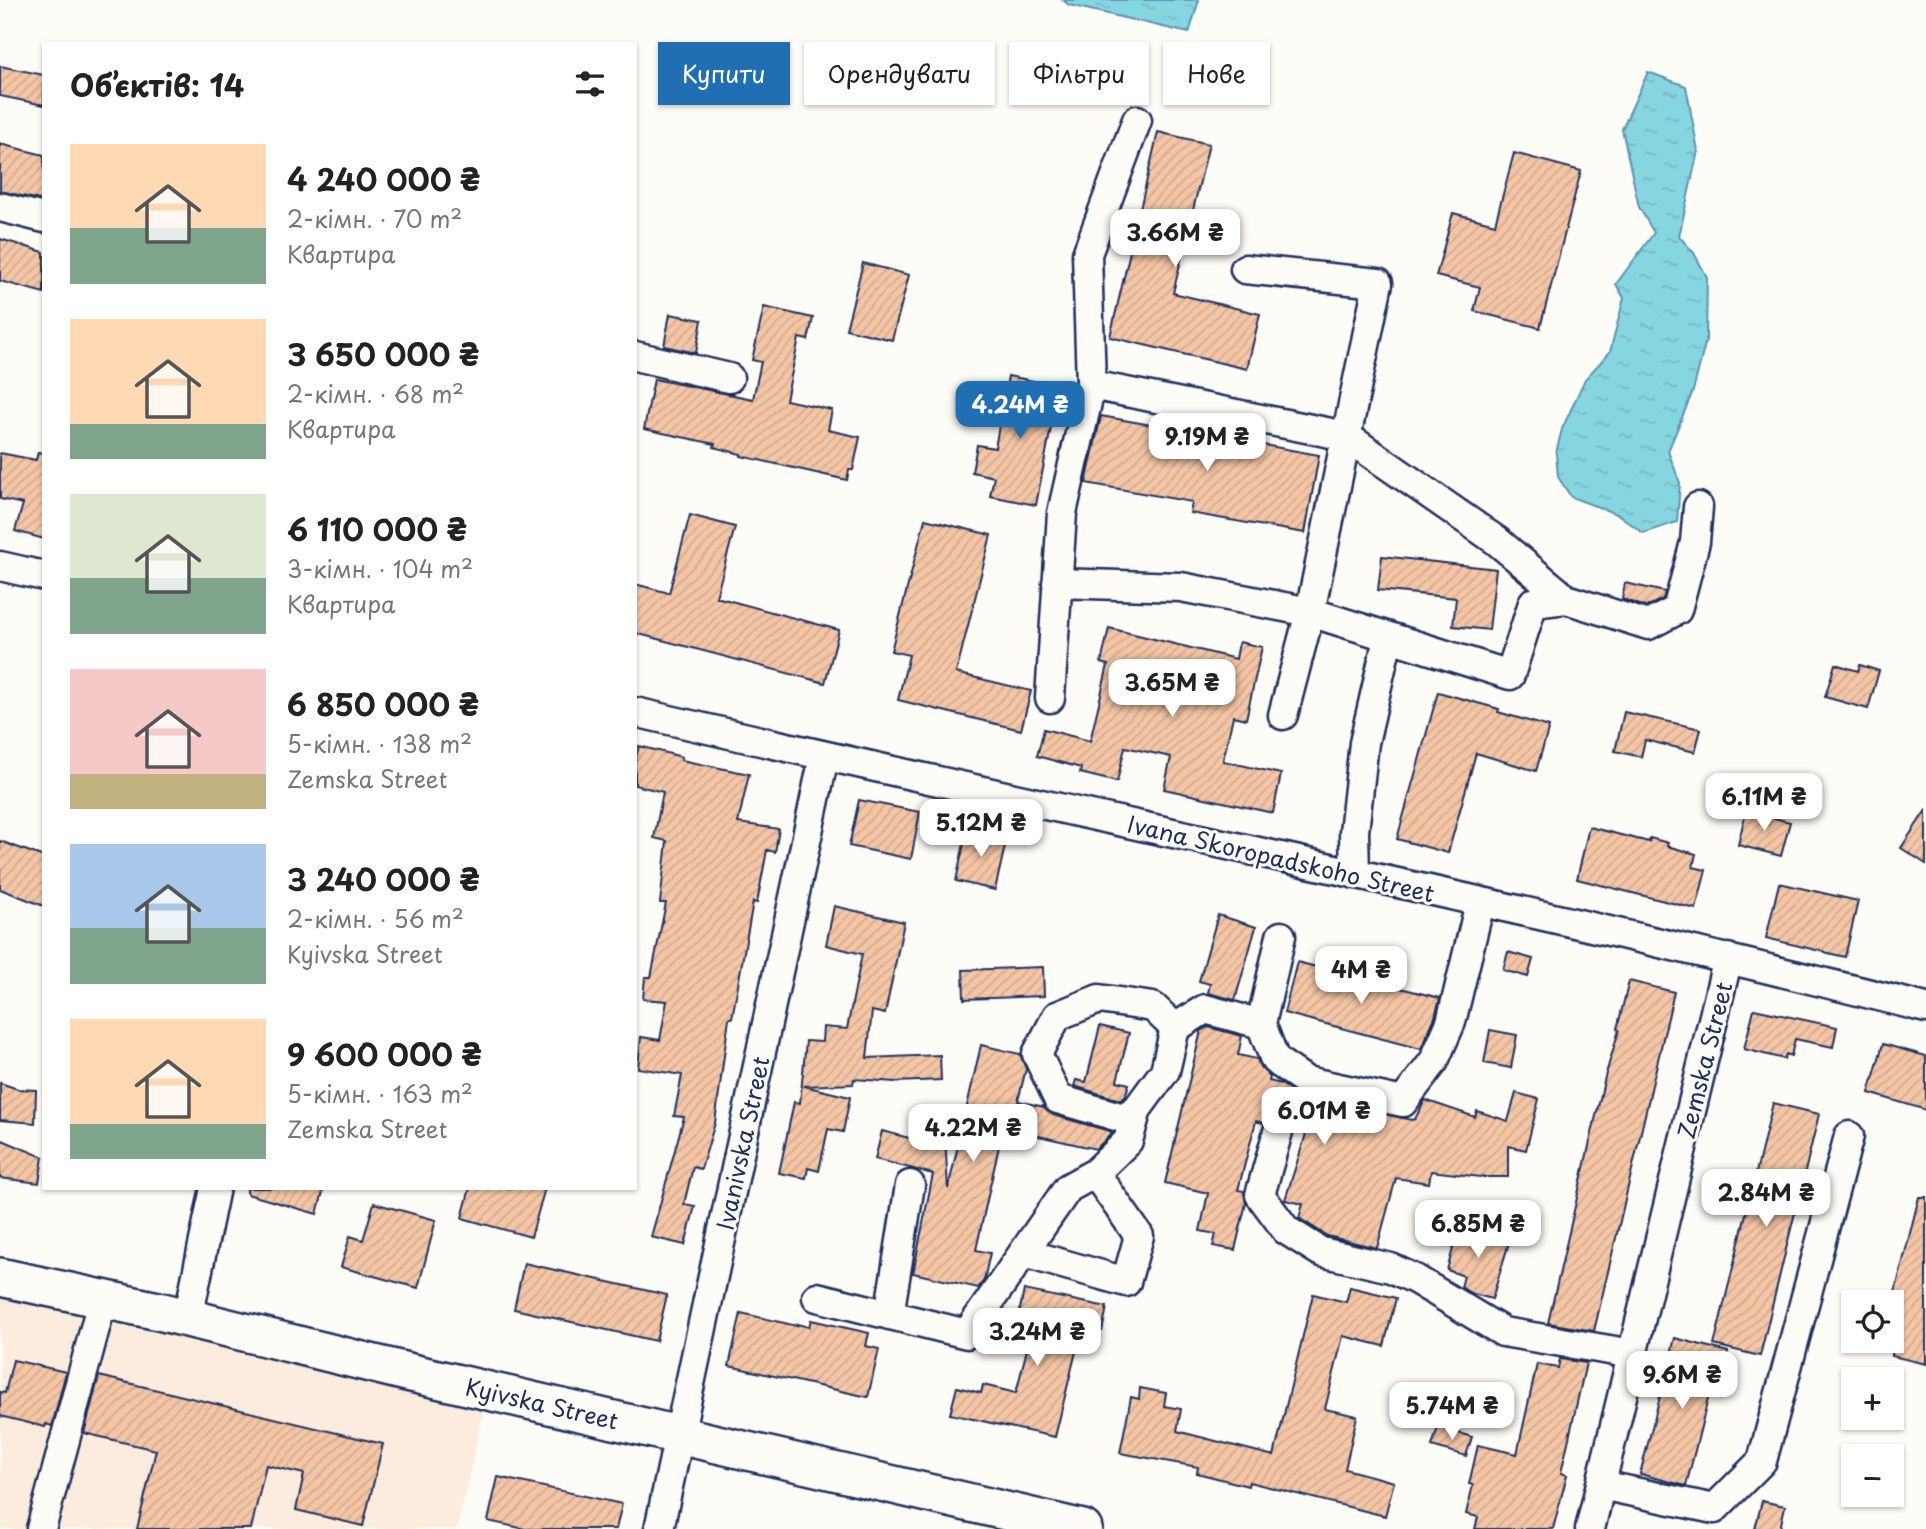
<!DOCTYPE html>
<html lang="uk">
<meta charset="utf-8">
<style>
body{margin:0;font-family:"Playpen Sans",sans-serif;background:#f2f2f2;color:#222;height:100vh;display:flex;flex-direction:column;font-size:26px;white-space:nowrap}
*{box-sizing:border-box;margin:0}
p{font-size:23px;color:#767676}
.icon{flex:none;width:38px;height:38px;fill:none;stroke:currentColor;stroke-width:2;stroke-linecap:round;stroke-linejoin:round}
.map{position:relative;flex:1;overflow:hidden}
.drawer{position:absolute;left:42px;top:42px;width:595px;height:1148px;display:flex;flex-direction:column;background:#fff;border-radius:0px;box-shadow:0 2px 5px #0004}
.drawer>*{flex:none}
.guide{position:absolute;left:658px;top:42px;width:665px;height:63px;display:flex;gap:14px}
.fabs{position:absolute;left:1841px;top:1290px;display:grid;gap:14px}
.fabs a{display:grid;place-items:center;width:63px;height:63px;border-radius:0px;background:#fff;box-shadow:0 2px 5px #0004;font-size:35px}
.price{position:absolute;translate:-50% -60px;padding:0 16px;border-radius:14px;background:#fff;color:#222;font-size:23px;line-height:46px;filter:drop-shadow(0 2px 4px #0008)}
.price::after{content:'';position:absolute;left:50%;top:42px;width:21px;height:16px;margin-left:-10px;background:inherit;clip-path:polygon(0 0,100% 0,50% 100%)}
.price.selected{background:#1f6fb2;color:#fff}
ul{padding:0;list-style:none}
li{display:flex;align-items:center;gap:21px;height:175px;padding:0 28px}
li span{display:grid;place-items:center;flex:none;width:196px;height:140px;border-radius:0px;color:#555}
li>.icon{margin-inline-start:auto}
span .icon{width:84px;height:84px;fill:#fffc;stroke-width:1}
li b{font-size:30px}
h2{display:flex;justify-content:space-between;align-items:center;height:84px;padding:0 28px;font-size:30px}
.pill{padding:0 24px;border-radius:0px;background:#fff;box-shadow:0 2px 5px #0004;font-size:24px;line-height:63px}
.pill.selected{background:#1f6fb2;color:#fff}
.map>svg:first-child{display:block}
.built{fill:#fbecde}
.water{fill:url(#water-ripples);stroke:#5b93ad;stroke-width:2}
.building{fill:url(#building-hatch);stroke:#1b2f5e;stroke-width:2}
.lines{fill:none;stroke-linecap:round;stroke-linejoin:round}
.minor-casing{stroke:#1b2f5e;stroke-width:33}
.major-casing{stroke:#1b2f5e;stroke-width:42}
.minor{stroke:#fdfcf7;stroke-width:28}
.major{stroke:#fdfcf7;stroke-width:37}
.labels{text-anchor:middle;dominant-baseline:central;stroke-width:6;stroke-linejoin:round;paint-order:stroke}
.street-label{font-size:23px;fill:#1b2f5e;stroke:#fdfcf7}
</style>
<div class="map">
<svg width="1926" height="1529" viewBox="0 0 1926 1529">
<defs>
<pattern id="water-ripples" width="26" height="14" patternUnits="userSpaceOnUse" patternTransform="scale(1.75)"><rect width="26" height="14" fill="#86d6e2"/><path d="M2 4q2-2 4 0t4 0M15 11q2-2 4 0t4 0" fill="none" stroke="#73b8c4"/></pattern>
<pattern id="building-hatch" width="6" height="6" patternUnits="userSpaceOnUse" patternTransform="scale(1.75)"><rect width="6" height="6" fill="#f5c6a5"/><path d="M-1 1l2-2M0 6l6-6M5 7l2-2" fill="none" stroke="#d1aa90"/></pattern>
</defs>
<rect width="100%" height="100%" fill="#fdfcf7"/>
<filter id="ink" filterUnits="userSpaceOnUse"><feTurbulence type="fractalNoise" baseFrequency=".0143" numOctaves="2"/><feDisplacementMap in="SourceGraphic" scale="14" xChannelSelector="R" yChannelSelector="G"/><feConvolveMatrix kernelMatrix="1 2 1 2 8 2 1 2 1" color-interpolation-filters="sRGB"/></filter>
<g filter="url(#ink)">
<path class="built" d="M0,1289L484,1411L457,1529H0Z"/>
<path class="water" d="M1063,0H1199L1189,33L1069,5Z
M1648,72L1686,86L1698,151L1679,236L1694,253L1707,277L1706,340L1693,391L1668,451L1680,483L1677,522L1643,533L1619,515L1571,497L1558,477L1556,453L1562,429L1585,379L1610,352L1624,298L1616,284L1654,233L1639,207L1622,129Z"/>
<path class="building" d="M0,66L44,75V105L0,96Z
M1158,132L1209,144L1173,293L1260,314L1247,369L1110,337Z
M0,144L44,155V201L0,191Z
M1514,153L1581,171L1540,328L1474,311L1480,287L1436,276L1453,213L1495,224Z
M0,239L44,252V293L0,281Z
M863,263L909,275L892,340L846,329Z
M764,307L813,318L808,340L799,338L786,400L832,410L828,430L860,437L853,470H849L847,480L741,456V454L714,447L715,444L644,429L654,379L753,399L761,362L752,360Z
M670,314L702,320L696,353L664,346Z
M1008,376L1059,386L1036,505L990,496L994,477L972,472L977,445L995,448Z
M1101,416L1319,455L1305,533L1190,513L1192,502L1086,483Z
M38,452L44,453V539L15,531L23,504L0,499V453L36,460Z
M690,515L735,527L716,597L839,630L825,683L635,633V584L669,593Z
M925,519L991,535L956,673L1031,691L1021,730L898,700L909,655L891,651Z
M1382,556L1496,569L1489,630L1453,626L1456,598L1378,590Z
M1625,583L1665,592L1663,599L1646,607L1622,599Z
M1109,628L1236,659L1239,642L1262,647L1246,719L1233,716L1223,761L1281,774L1273,813L1164,789L1171,757L1125,747L1117,782L1080,773L1081,768L1037,756L1044,729L1090,741L1108,665L1101,663Z
M1835,664L1858,671L1860,665L1879,671L1868,709L1825,697Z
M1438,692L1499,709L1498,712L1549,727L1536,771L1476,753L1448,853L1397,839Z
M1624,712L1701,729L1695,752L1645,740L1641,757L1615,751Z
M639,746L682,757L681,760L749,774L738,823L779,829L775,852L767,850L757,903L753,902L732,1018H729L715,1123L701,1169L693,1167L684,1204L695,1206L685,1245L651,1237L684,1117L674,1116L682,1075L638,1068L641,1037L660,1040L667,1001L643,999L645,977H651L666,903H660L667,841L654,838L663,792L635,785V761Z
M859,800L920,812L911,859L849,846Z
M1926,810V864L1901,848Z
M1746,811L1790,822L1781,856L1738,845Z
M1589,827L1649,842L1650,838L1668,843L1667,846L1696,854L1693,867L1706,870L1696,909L1577,879Z
M967,829L1007,837L995,890L956,881Z
M0,841L44,857V906L0,889Z
M1779,883L1858,901L1845,957L1766,938Z
M834,906L904,922L885,1014L872,1011L867,1058L940,1055L941,1080L895,1082L854,1079L853,1084L804,1086L850,1097L843,1132L828,1129L819,1171L808,1168L806,1178L779,1173L794,1102L800,1103L806,1041L822,1042L823,1027L847,1029L862,954L826,945Z
M1218,915L1256,927L1235,1000L1208,993L1210,984L1199,981Z
M1508,952L1533,959L1528,977L1503,970Z
M1297,962L1440,998L1435,1017L1421,1049L1284,1013Z
M1043,967L1044,996L964,999L963,970Z
M1629,981L1674,992L1594,1331L1548,1323L1605,1077L1619,1030L1617,1029Z
M1754,1009L1837,1027L1833,1047L1795,1039L1791,1056L1786,1054L1784,1059L1744,1049Z
M1100,1026L1129,1033L1117,1081L1129,1084L1125,1097L1120,1100L1074,1086L1076,1080L1086,1082Z
M1208,1027L1242,1036L1238,1055L1257,1059L1260,1067L1270,1077L1269,1081L1281,1084L1302,1097L1412,1120L1415,1119L1425,1100L1475,1117L1477,1111L1508,1121L1516,1093L1539,1099L1526,1150L1508,1146V1177H1481L1431,1171L1429,1183L1396,1178L1377,1248L1327,1236L1299,1218L1303,1204L1285,1200L1306,1134L1295,1131L1299,1111L1295,1103L1288,1098H1278L1271,1103L1263,1123L1256,1121L1238,1190L1244,1191L1246,1203L1235,1250L1213,1246L1216,1234L1200,1231L1208,1193L1165,1183L1201,1031Z
M1490,1030L1517,1035L1511,1068L1484,1063Z
M1883,1044L1926,1056V1110L1869,1093Z
M981,1045L1020,1054L1026,1069L1018,1101L1044,1107L1053,1115L1113,1132L1096,1149L1003,1128L976,1250L990,1253L984,1280L978,1288L913,1273L933,1174L875,1159L882,1131L913,1139L919,1112L944,1118L948,1189Z
M0,1083L18,1089L36,1090L35,1123L0,1120Z
M1773,1103L1819,1114L1760,1356L1714,1345Z
M0,1139L43,1157L39,1183L0,1178Z
M247,1188H324L317,1214L247,1194Z
M470,1188H545L531,1237L462,1218Z
M1919,1197H1926V1364L1892,1356V1305Z
M374,1203L436,1220L418,1288L341,1267L350,1236L363,1240Z
M1460,1224L1510,1239L1492,1299L1470,1293L1461,1287L1464,1276L1447,1270Z
M524,1263L667,1295L656,1341L514,1309Z
M1350,1287L1396,1298L1384,1346L1343,1336L1325,1409L1357,1416L1345,1469L1394,1482L1385,1516L1249,1482L1248,1486L1197,1473L1198,1467L1120,1453L1131,1397L1139,1399L1140,1388L1166,1393L1164,1406L1181,1409L1177,1431L1274,1456L1313,1294L1346,1302Z
M1024,1290L1107,1307L1102,1331L1082,1327L1055,1437L950,1414L957,1387L981,1393L983,1385L1016,1393L1035,1317L1019,1314Z
M741,1313L797,1326V1324L809,1327L811,1320L869,1333L866,1346L879,1349L868,1397L729,1366Z
M1675,1338L1728,1352L1722,1377L1714,1375L1686,1486L1640,1474Z
M1560,1359L1586,1363L1561,1473L1567,1475L1553,1529H1475L1478,1517L1466,1514L1473,1485L1469,1484L1478,1445L1517,1454L1537,1364L1558,1368Z
M13,1360L66,1372L52,1426L46,1424L45,1427L0,1416V1392L5,1393Z
M99,1376L383,1444L363,1526L296,1510L304,1474L266,1465L251,1529H137L156,1450L84,1433Z
M1438,1427L1472,1437L1466,1456L1432,1446Z
M498,1477L622,1504L616,1529H525L488,1521Z
M1762,1501L1785,1506L1780,1529H1755Z"/>
<g class="lines">
<g class="minor-casing">
<path id="minor" d="M0,207L44,218
M1245,269L1378,283L1310,612L1283,715
M635,356L729,378
M1091,385L1346,436L1497,541L1566,599L1648,625L1677,610L1695,542L1698,507
M0,566L44,576
M1057,583L1181,587L1310,612L1510,675L1533,603L1566,599
M1050,698L1062,513L1091,385L1087,254L1137,120
M635,712C1065,813 1498,899 1926,1008
M1355,874L1354,832L1364,743L1388,638
M1261,1024L1281,936
M1137,1109L1123,1118L1058,1099L1037,1054L1057,1016L1099,999L1153,1007L1175,1028
M1283,1114L1260,1195L1286,1230L1321,1252L1391,1268L1415,1279L1503,1332L1633,1354
M1024,1253L1126,1282L1139,1236L1095,1173
M817,1297L967,1334L1068,1188L1095,1173L1128,1141L1137,1109L1165,1071L1175,1028L1205,1009L1261,1024L1275,1060L1306,1081L1403,1102L1434,1061L1451,1022L1480,903
M889,1315L910,1185
M188,1318L215,1188
M1601,1485L1714,1509L1762,1461L1849,1136
M41,1529L103,1298
M659,1529L824,757
M1590,1529L1728,958"/>
</g>
<g class="major-casing">
<path id="major" d="M0,1277L163,1312L403,1371L1083,1529"/>
</g>
<use href="#minor" class="minor"/>
<use href="#major" class="major"/>
</g>
</g>
<g class="labels">
<g class="street-label">
<text transform="translate(1281 858) rotate(13)">Ivana Skoropadskoho Street</text>
<text transform="translate(1704 1060) rotate(-76)">Zemska Street</text>
<text transform="translate(742 1143) rotate(-78)">Ivanivska Street</text>
<text transform="translate(542 1403) rotate(13)">Kyivska Street</text>
</g>
</g>
</svg>
<div class="fabs">
<a><svg class="icon" aria-label="locate" viewBox="0 0 24 24"><circle cx="12" cy="12" r="6"/><path d="M12 2v4M12 18v4M2 12h4M18 12h4"/></svg></a>
<a>+</a>
<a>−</a>
</div>
<b class="price" style="left:1175px;top:269px">3.66M ₴</b>
<b class="price selected" style="left:1020px;top:441px">4.24M ₴</b>
<b class="price" style="left:1207px;top:473px">9.19M ₴</b>
<b class="price" style="left:1172px;top:719px">3.65M ₴</b>
<b class="price" style="left:1764px;top:833px">6.11M ₴</b>
<b class="price" style="left:981px;top:859px">5.12M ₴</b>
<b class="price" style="left:1361px;top:1006px">4M ₴</b>
<b class="price" style="left:1324px;top:1147px">6.01M ₴</b>
<b class="price" style="left:973px;top:1164px">4.22M ₴</b>
<b class="price" style="left:1766px;top:1229px">2.84M ₴</b>
<b class="price" style="left:1478px;top:1260px">6.85M ₴</b>
<b class="price" style="left:1037px;top:1368px">3.24M ₴</b>
<b class="price" style="left:1682px;top:1411px">9.6M ₴</b>
<b class="price" style="left:1452px;top:1442px">5.74M ₴</b>
<div class="guide">
<a class="pill selected">Купити</a>
<a class="pill">Орендувати</a>
<a class="pill">Фільтри</a>
<a class="pill">Нове</a>
</div>
<section class="drawer">
<h2>Об’єктів: 14<svg class="icon" aria-label="filters" viewBox="0 0 24 24"><path d="M4 7h16M4 17h16"/><circle cx="9" cy="7" r="2"/><circle cx="15" cy="17" r="2"/></svg></h2>
<ul>
<li><span style="background:linear-gradient(#ffd9b3 60%,#7fa58c 0)"><svg class="icon" aria-label="home" viewBox="0 0 24 24"><path d="M3 11l9-7 9 7M6 9v11h12V9"/></svg></span><div><b>4 240 000 ₴</b><p>2-кімн. · 70 m²</p><p>Квартира</p></div></li>
<li><span style="background:linear-gradient(#ffd9b3 75%,#7fa58c 0)"><svg class="icon" aria-label="home" viewBox="0 0 24 24"><path d="M3 11l9-7 9 7M6 9v11h12V9"/></svg></span><div><b>3 650 000 ₴</b><p>2-кімн. · 68 m²</p><p>Квартира</p></div></li>
<li><span style="background:linear-gradient(#dfe7d0 60%,#7fa58c 0)"><svg class="icon" aria-label="home" viewBox="0 0 24 24"><path d="M3 11l9-7 9 7M6 9v11h12V9"/></svg></span><div><b>6 110 000 ₴</b><p>3-кімн. · 104 m²</p><p>Квартира</p></div></li>
<li><span style="background:linear-gradient(#f6c9c9 75%,#c2b280 0)"><svg class="icon" aria-label="home" viewBox="0 0 24 24"><path d="M3 11l9-7 9 7M6 9v11h12V9"/></svg></span><div><b>6 850 000 ₴</b><p>5-кімн. · 138 m²</p><p>Zemska Street</p></div></li>
<li><span style="background:linear-gradient(#a9c7e8 60%,#7fa58c 0)"><svg class="icon" aria-label="home" viewBox="0 0 24 24"><path d="M3 11l9-7 9 7M6 9v11h12V9"/></svg></span><div><b>3 240 000 ₴</b><p>2-кімн. · 56 m²</p><p>Kyivska Street</p></div></li>
<li><span style="background:linear-gradient(#ffd9b3 75%,#7fa58c 0)"><svg class="icon" aria-label="home" viewBox="0 0 24 24"><path d="M3 11l9-7 9 7M6 9v11h12V9"/></svg></span><div><b>9 600 000 ₴</b><p>5-кімн. · 163 m²</p><p>Zemska Street</p></div></li>
</ul>
</section>
</div>
